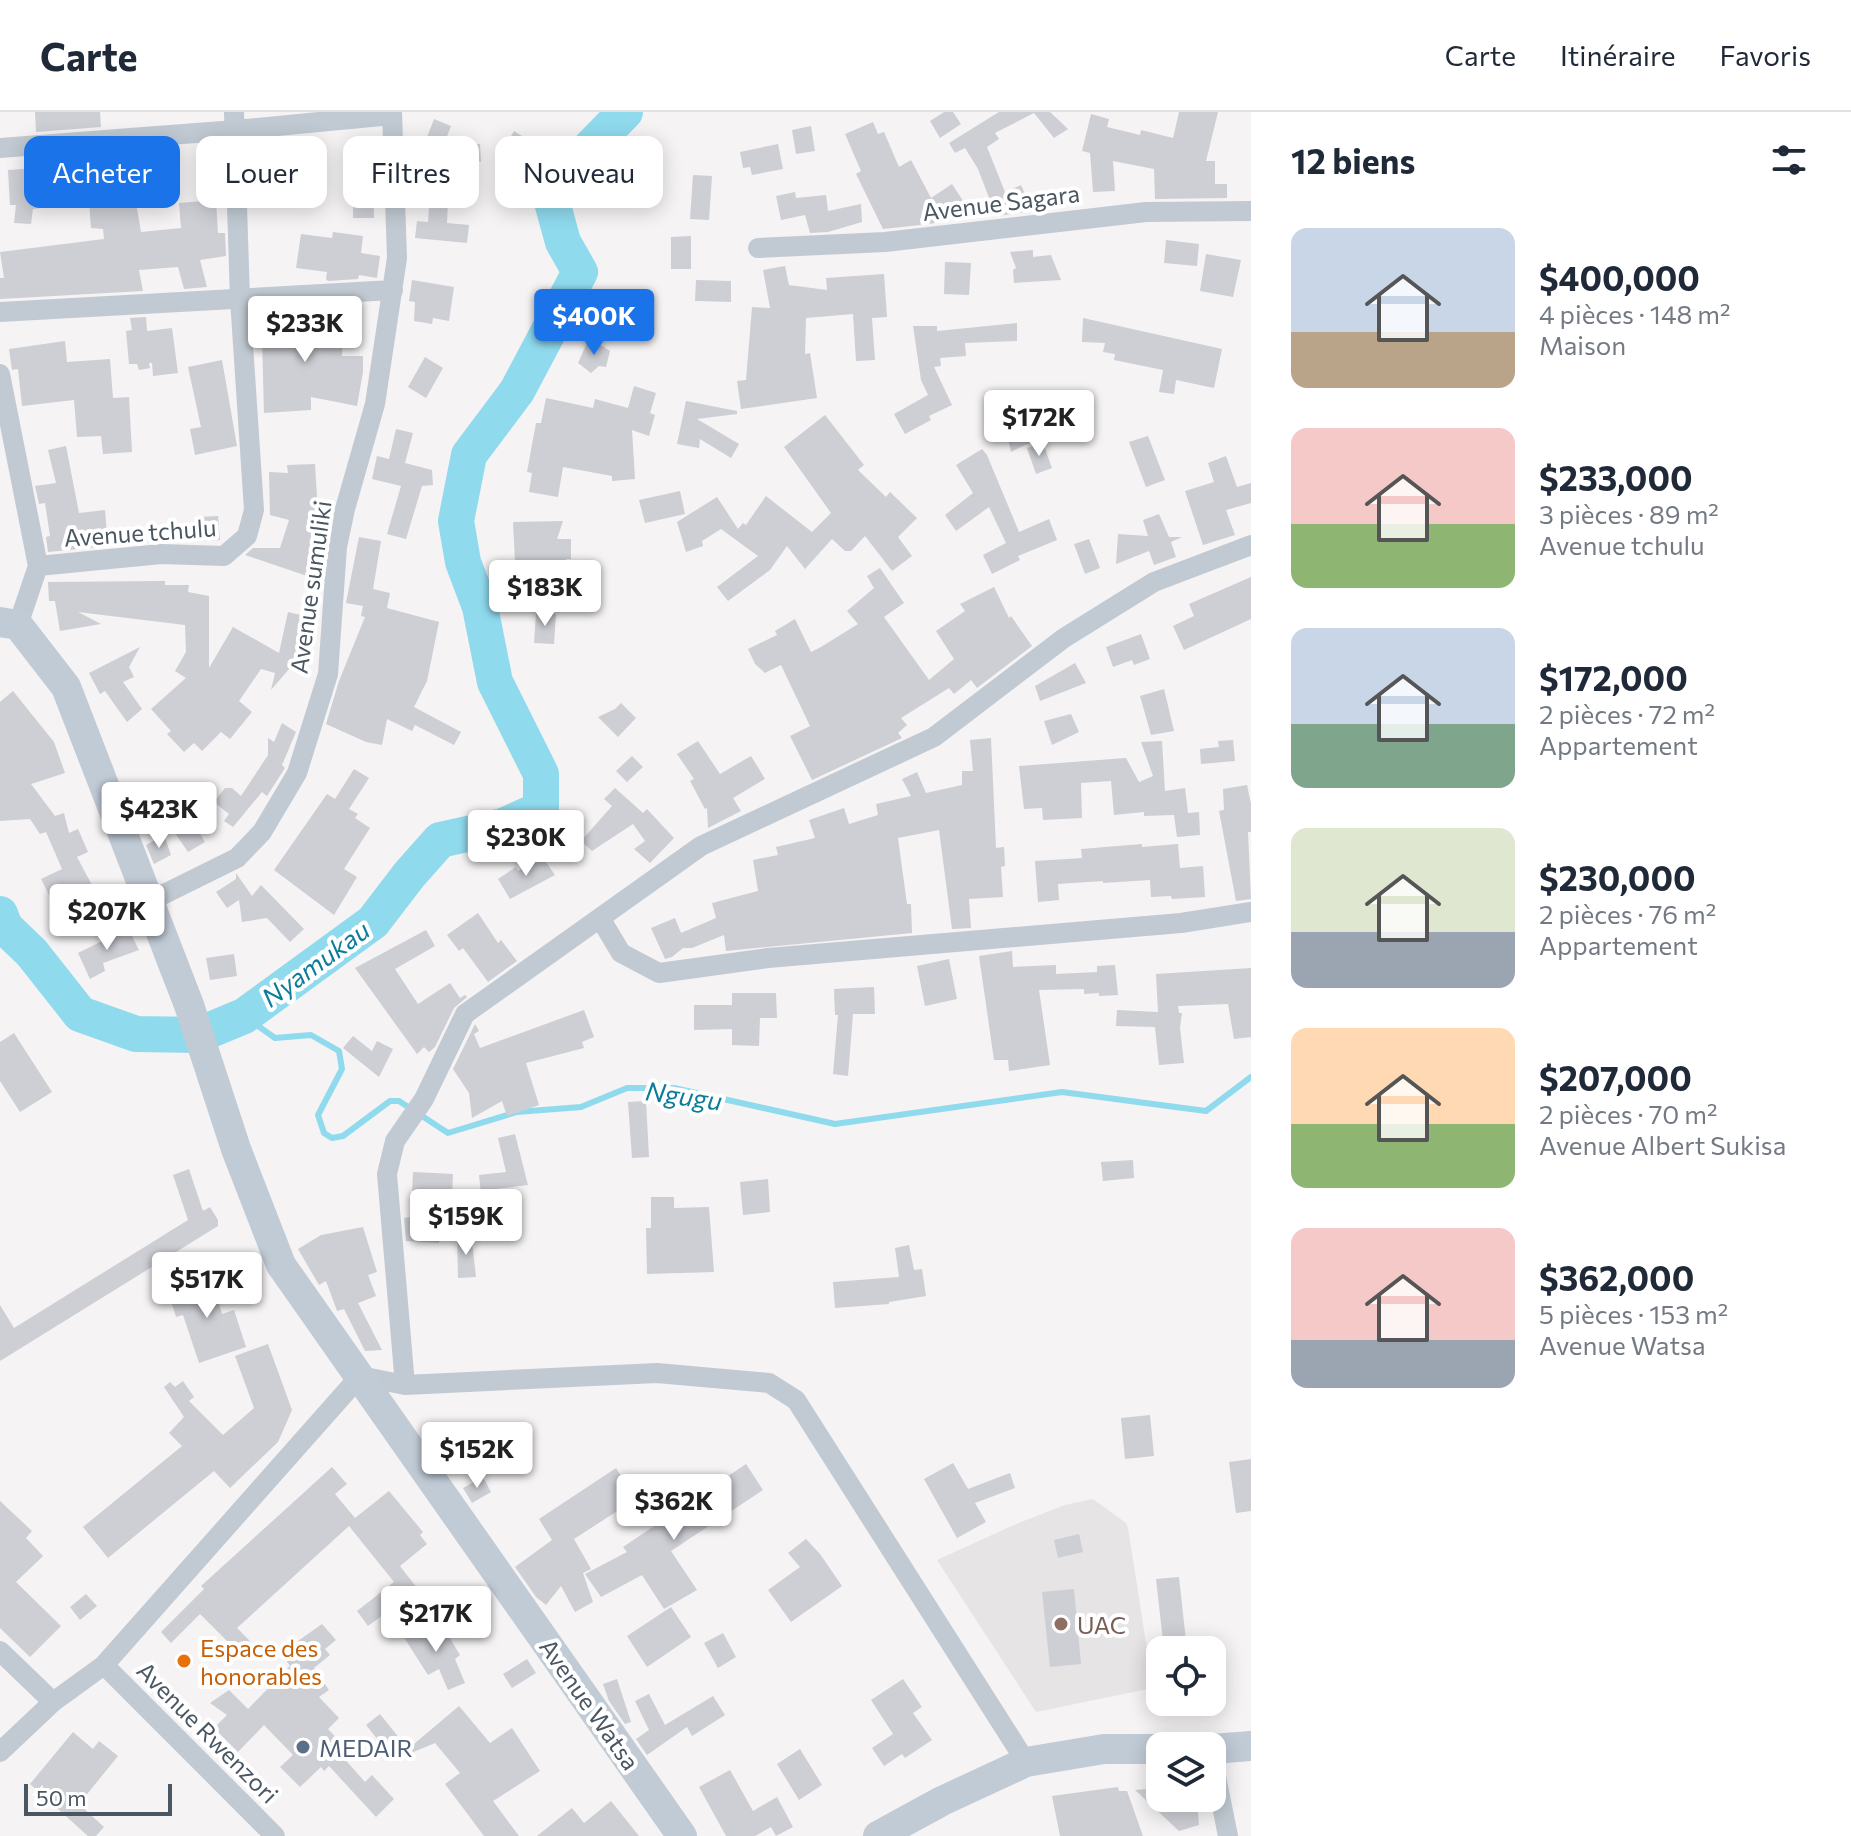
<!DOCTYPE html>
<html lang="fr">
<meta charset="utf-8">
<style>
body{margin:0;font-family:Commissioner,sans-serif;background:#f6f6f7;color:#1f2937;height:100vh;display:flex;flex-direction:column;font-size:30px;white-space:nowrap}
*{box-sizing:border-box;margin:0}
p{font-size:26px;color:#747a83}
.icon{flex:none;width:44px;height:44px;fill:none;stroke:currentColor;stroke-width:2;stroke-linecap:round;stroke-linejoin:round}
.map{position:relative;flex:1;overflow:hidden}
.panel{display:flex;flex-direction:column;background:#fff;width:600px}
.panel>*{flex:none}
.banner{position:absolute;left:24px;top:24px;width:760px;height:72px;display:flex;gap:16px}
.controls{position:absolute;left:1146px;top:1524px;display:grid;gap:16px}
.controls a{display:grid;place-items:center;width:80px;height:80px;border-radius:16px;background:#fff;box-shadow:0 4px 20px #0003;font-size:40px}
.scale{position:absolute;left:24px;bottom:20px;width:148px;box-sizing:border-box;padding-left:8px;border:4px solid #4a5661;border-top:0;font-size:22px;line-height:28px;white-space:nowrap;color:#4a5661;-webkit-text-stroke:6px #fff;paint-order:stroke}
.price{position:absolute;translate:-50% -68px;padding:0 18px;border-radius:8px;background:#fff;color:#222;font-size:26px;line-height:52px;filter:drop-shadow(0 2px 4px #0008)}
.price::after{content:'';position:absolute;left:50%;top:48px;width:24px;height:18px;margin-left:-12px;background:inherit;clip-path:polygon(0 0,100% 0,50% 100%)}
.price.current{background:#1a73e8;color:#fff}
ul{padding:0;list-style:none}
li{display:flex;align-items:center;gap:24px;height:200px;padding:0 40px}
li span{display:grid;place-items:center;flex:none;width:224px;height:160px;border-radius:16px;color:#555}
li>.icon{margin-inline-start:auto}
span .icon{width:96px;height:96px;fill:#fffc;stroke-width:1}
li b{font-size:34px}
h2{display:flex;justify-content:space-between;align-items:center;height:96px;padding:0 40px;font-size:34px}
.chip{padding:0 28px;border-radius:16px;background:#fff;box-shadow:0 4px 20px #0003;font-size:28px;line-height:72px}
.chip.current{background:#1a73e8;color:#fff}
header{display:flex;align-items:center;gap:48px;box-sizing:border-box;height:112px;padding:0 40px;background:#fff;border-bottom:2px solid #e0e1e3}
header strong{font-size:38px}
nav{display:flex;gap:44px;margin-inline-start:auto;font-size:28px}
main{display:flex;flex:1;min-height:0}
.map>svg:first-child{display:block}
.education{fill:#e6e4e5}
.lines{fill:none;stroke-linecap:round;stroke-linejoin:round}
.stream{stroke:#90daee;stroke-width:6}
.river{stroke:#90daee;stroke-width:36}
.building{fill:#cdcfd5}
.street{stroke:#c1cad2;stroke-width:20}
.secondary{stroke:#c1cbd6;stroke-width:30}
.education-dot{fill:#8d6e63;stroke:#fff;stroke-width:3}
.food-dot{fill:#e8710a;stroke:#fff;stroke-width:3}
.service-dot{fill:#5c6f8a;stroke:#fff;stroke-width:3}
.labels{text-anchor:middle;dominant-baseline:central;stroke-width:8;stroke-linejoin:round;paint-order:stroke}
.street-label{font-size:24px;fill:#4a5661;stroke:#fff}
.education-label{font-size:24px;fill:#785e54;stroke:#fff;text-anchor:start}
.food-label{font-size:24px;fill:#c56008;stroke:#fff;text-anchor:start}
.service-label{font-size:24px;fill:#4e5e75;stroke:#fff;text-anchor:start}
.water-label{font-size:26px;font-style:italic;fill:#0c7c9b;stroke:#fff}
</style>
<header>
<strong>Carte</strong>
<nav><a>Carte</a><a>Itinéraire</a><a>Favoris</a></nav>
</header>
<main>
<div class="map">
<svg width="1251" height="1724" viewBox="0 0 1251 1724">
<rect width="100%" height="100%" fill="#f5f3f3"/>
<path class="education" d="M1093,1387L1126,1411L1128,1416L1153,1576L1036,1600L937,1448L1016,1412L1065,1393Z"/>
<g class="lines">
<path class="stream" d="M244,904L275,926L311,923L339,939L342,957L318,1003L324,1021L332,1026L343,1024L390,989H399L448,1021L517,1000L581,995L627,976H674L835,1012L1062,980L1206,999L1251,965"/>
<path class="river" d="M0,802L5,815L32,841L80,902L136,922L198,923L244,904L373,810L409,763L440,728L503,714L541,697V662L495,570L480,495L463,450L456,409L469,343L517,279L580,160L563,130L552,90L577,49L625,0"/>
</g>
<path class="building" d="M35,0H100L101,15L36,20Z
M944,0H953L961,12L940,26L930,9Z
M999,0H1050L1068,17L1054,26L1034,1L995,21L999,27L987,35L1005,80L1021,73L1029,91V98L1020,101L996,104L978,57L965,36L955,41L949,31Z
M1179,0H1218L1206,49H1215V72H1227V86L1155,87L1154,57L1113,49L1115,79L1093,80L1090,41L1082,39L1091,2L1109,7L1107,15L1140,23L1141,18L1173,26Z
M434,7L451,14L444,32H480L481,50L426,28Z
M873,10L878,22L884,20L899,55L911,48L931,86L952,72L969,98L956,106L953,101L935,111L928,112L926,110L920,113L883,117L856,62L861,59L845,22Z
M811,14L815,39L796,42L792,18Z
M514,19L530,29L520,47L503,38Z
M778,32L783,57L752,63L750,55L743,56L740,40Z
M354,35L377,36L376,70H373L374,106H353Z
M100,41L104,75L125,71L129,92L136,91L141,120L181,116L179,91L216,88L218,121H225L226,144L200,148L207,175L184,177L178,155L139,158L143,179L0,187V166H4L0,140L104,127L103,117L91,116L89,89L33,97L31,112L14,111L16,93H10L8,58L37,56V46Z
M289,50H309V79H289Z
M693,63L712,64L709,108L690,107Z
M431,64L449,65L447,111L469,113L467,131L415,126L417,109L428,110Z
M795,80L796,86L826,83L828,99L861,92L862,110L828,120L810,121L805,103L781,108L776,84Z
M333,120L363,124L361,141L380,144L377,166L359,163L358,167L328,169L326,167L327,160L296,156L301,122L332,126Z
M691,124V157H671V125Z
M1166,128L1199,132L1197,154L1164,151Z
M1033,138V145L1051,143L1061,168L1014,171L1013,158L1016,156L1010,140Z
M1206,142L1241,148L1233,185L1200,179Z
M945,150L971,151L969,183L944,182Z
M785,154L789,173L827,178L826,166L884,162L887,205L872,206L875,248L856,249L853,202L806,206L805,242L810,241L817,286L741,297L737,269L746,268L752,195L770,196L763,158Z
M412,168L454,175L449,209L433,206L432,212L414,209L415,190L409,189Z
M696,168L731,169V190L695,189Z
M260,198H276L277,204L319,203L320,222L343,224L342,244H363V260L357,294L311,285V298L264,301L262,226H259L258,207H261Z
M146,205L147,219L172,216L178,261L153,264L152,251H149L150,256L139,258L137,252H129L126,219L132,218L130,206Z
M1083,206L1222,237L1214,276L1176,268L1174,282L1159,280L1163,258L1114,248L1115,242L1103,240L1105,231L1082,230Z
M1017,211V229L965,231L966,244L940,246L941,254L934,255L952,293L929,304L931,308L905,322L894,302L928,283L921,268L913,214H937V219Z
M65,229L67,250L110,247L113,286L129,285L132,340L103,342L101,324L77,325L74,288L22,294L18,257L12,258L9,237Z
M587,231L599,232L610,239L606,255L599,254L591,261L578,251Z
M425,245L443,256L426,286L408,275Z
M222,248L237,334L195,343L190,317L201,315L188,255Z
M634,274L656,281L650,301L655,303L649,324L632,318L635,367L612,369V364L563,355L558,385L529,380L532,361L527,360L536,311H541L546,286L593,296L595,287L628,296Z
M686,289L737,299V302L697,307L739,332L731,346L700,327L699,336L677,332Z
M825,303L864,353L858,358L886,385L890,380L917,406L898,425L912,444L892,459L865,424L851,439H845L832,427L805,457L787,434L770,458L728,489L717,475L758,444L721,417L702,429L703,434L686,440L677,410L717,385L738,417L743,411L746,413L766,384L812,420L831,401L784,335Z
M1031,311L1035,328L1011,340L1006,318Z
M396,317L413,321L405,351L432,358L433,373L422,374L406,427L387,422L401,374L372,367L377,344L389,347Z
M1148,324L1165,368L1146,375L1129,330Z
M1043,331L1052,356L1036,362L1027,336Z
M66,334L79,401L105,398L108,434L48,440L46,425L50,424L45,391L39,392L35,374L56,371L48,338Z
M982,337L987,343L1019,420L1049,407L1057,428L1018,444L1020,448L992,462L983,443L1006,431L989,395L956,419L945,403L973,381L956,353Z
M1226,344L1237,375L1251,371V391L1226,398L1235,423L1203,433L1185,379L1214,370L1208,351Z
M315,352L319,419L309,448L310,465L245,443L253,436H280L289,408L270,403L269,360L288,361L287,353Z
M680,379L685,402L645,411L639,388Z
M1159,402L1169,425H1182L1171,430L1176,445L1154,453L1149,439L1116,452L1118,422L1148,424L1143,408Z
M218,404L220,428L202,429L200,405Z
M563,409L557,427H571V447H566L567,469L516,471L513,410Z
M359,425L381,429L373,477L390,481L387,496L439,510L427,569L414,595L461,620L454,633L415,613L412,619L387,607L382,633L366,630L326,612L339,569L365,505L361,504L363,494L346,491Z
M1089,427L1100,456L1085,462L1074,432Z
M880,456L904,491L884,505L929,568L954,547L936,519L965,499L960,492L994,475L1009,506L1011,504L1032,534L977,576L971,568L954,582L949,576L901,606L907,613L898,621L902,626L812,668L790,624L810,614L781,553L765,561L755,552L748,537L777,523L775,519L795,507L811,540L821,535L858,512L847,499L874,476L867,464Z
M1251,465V507L1184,538L1173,514L1194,504L1189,492Z
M165,469V473H189L188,480L209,484V556L233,515L279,541L288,500L314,506L308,535L271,578L275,561L261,557L239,589L252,600L230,627L221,620L202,639L194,631L184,640L167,622L171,619L151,597L186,566L175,559L186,540L185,513L78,500L101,512L60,519L55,489H49L48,470Z
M536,501L556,502L554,532L534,531Z
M1141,522L1150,547L1134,553L1132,548L1113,555L1106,535Z
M140,535L129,555L134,565L123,570L142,597L127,610L105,579L100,582L89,561Z
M1075,551L1086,571L1040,589L1035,574Z
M1164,577L1174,619L1151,623L1140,584Z
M13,579L54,630L65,661L31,672L55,704L64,701L69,721L78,717L88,740L77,745L93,775L83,780L91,797L63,811L41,767L62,757L46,720L40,722L30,707L0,709V590Z
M621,591L636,606L618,625L598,605L615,597Z
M1071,602L1079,620L1052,633L1044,609Z
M282,611L296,620L282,653L285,656L267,684L262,680L233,715L224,709L229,702L214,690L225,676H232L241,684L268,643V626L274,630Z
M991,626L996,736L1004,735L1005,754L1001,755L1003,785L969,787L971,816L952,817L939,718L898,726L907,792H911L912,821L726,839L724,823L692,836H683L672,845L665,847L651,816L675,806L681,821L716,806L712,791L758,779L753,748L778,743L776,735L815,726L809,708L844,696L849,712L878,703L876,692L911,684L902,667L917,660L926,681L962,673V659H973L970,628Z
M1233,628L1235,649L1201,652L1200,637L1219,635L1218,629Z
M698,629L720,662L751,644L765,667L733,686L741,699L708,716L707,696L705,697L690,669L694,667L677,642Z
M1162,629L1165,679L1185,676L1188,701L1199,700L1200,723L1177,725L1174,703L1144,704V700L1114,703L1111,669L1081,671L1082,706L1043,708L1042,696L1024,697L1019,654L1126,646L1139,670L1153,664L1141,630Z
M632,644L643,655L627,670L616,659Z
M354,657L369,666L349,697L358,702L355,706L370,716L344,757L357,765L334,803L274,758L327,682L335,687Z
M1247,673L1251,692V720H1248L1251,787L1236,789L1219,699L1224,698L1223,677Z
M615,676L643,701L647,697L674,726L650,751L634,737L645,729L633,712L592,739L581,729L612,694L604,687Z
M191,706L205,730L188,740L173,718Z
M164,723L171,743L154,752L146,733Z
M1142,732V735L1178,732L1180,756L1203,754L1205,785L1172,787L1171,784L1151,785L1150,768L1103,771V769L1058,772L1059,788L1038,790L1035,749L1082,746L1081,737Z
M542,744L555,763L510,787L498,767L516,755L518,759Z
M236,761L252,784L261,773L304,817L290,830L267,806L242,810L239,788L227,796L216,780L236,767Z
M478,801L498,831L501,828L517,849L488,870L463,836L459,839L447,823Z
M128,816L139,838L103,851L105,859L90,867L78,841Z
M426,818L435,834L395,857L418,892L450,871L460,886L465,883L467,885L454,896L435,935L429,940L424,935L417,942L355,856Z
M1012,839L1013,855L1056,853V862L1097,860V854L1115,853L1118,883L1099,884V881L1084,882V877L1039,878L1050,953L1009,959L1008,948H994L979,844Z
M234,842L237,864L210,868L206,846Z
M949,847L957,887L925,894L917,854Z
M1251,856V925L1234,927L1228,892L1178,894L1179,901H1182L1180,916L1184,951L1159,953L1155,915L1116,914L1117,898L1158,900L1156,862Z
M874,875L875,902H853L848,964L833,962L838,903H835L834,877Z
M732,881H776L777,906H760L759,934L732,933V917L694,918V893H732Z
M584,898L594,925L582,930L584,936L526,951L539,993L507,1004L502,989L472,1006L469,981L453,957L475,912L479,919L474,922L480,936Z
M14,921L52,980L20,1000L0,969V930Z
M353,924L372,939L377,929L393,937L379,965L343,936Z
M646,989L649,1045L632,1046L628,990Z
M515,1022L528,1073L496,1077L498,1089L482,1091L479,1063L506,1060L498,1026Z
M1133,1048L1134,1066L1103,1069L1101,1050Z
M189,1057L203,1099L210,1095L218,1108V1114L0,1249V1193L14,1216L188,1108L173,1063Z
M413,1060L453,1062L452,1084H442L439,1131L406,1129L404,1106L411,1105Z
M768,1067L770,1100L743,1103L740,1070Z
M651,1085H674V1096L709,1095L714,1160L647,1162L646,1116H651Z
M363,1115L377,1160L368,1163L376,1184L358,1191L382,1238L365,1239L344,1197L337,1199L326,1169L319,1173L298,1137L321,1123Z
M471,1121L476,1165L458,1166L457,1124Z
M909,1133L914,1158L922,1157L926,1184L889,1190V1192L835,1196L833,1170L899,1165L895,1136Z
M210,1163L222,1202L234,1198L246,1235L199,1251L183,1203L176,1205L169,1183L184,1178L189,1170Z
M268,1232L292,1298L278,1330L230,1376L214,1359L108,1446L83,1415L182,1334L169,1321L184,1305L164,1275L170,1270L175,1275L183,1269L194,1285L189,1289L223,1323L254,1296L235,1244Z
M1150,1303L1154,1344L1125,1347L1121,1306Z
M1251,1347V1399L1236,1401L1229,1350Z
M953,1351L968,1377L1010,1361L1015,1376L975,1391L986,1410L957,1426L924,1367Z
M746,1352L763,1378L671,1439L697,1478L664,1497L642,1463L601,1485L585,1462L627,1440L623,1435Z
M332,1355L347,1372L335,1382L355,1406L389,1379L423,1420L420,1423L427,1432L400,1454L427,1489L415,1498L406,1486L368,1514L357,1499L394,1470L349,1414L237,1516L250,1529L238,1540L200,1502L171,1531L161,1520L204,1477L201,1474Z
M616,1356L636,1387L574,1427L591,1457L583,1461L593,1490L575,1500L561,1474L546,1493L536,1485L515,1455L552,1428L539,1407Z
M483,1365L491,1380L472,1391L463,1376Z
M0,1389L32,1419L26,1426L43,1444L16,1470L61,1514L30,1545L0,1516Z
M1079,1422L1083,1440L1058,1446L1054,1428Z
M806,1427L820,1442L842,1474L791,1510L768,1478L800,1455L788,1441Z
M1179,1465L1187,1538H1164L1156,1467Z
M1074,1477L1081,1552L1050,1555L1042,1480Z
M86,1482L97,1494L80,1508L70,1495Z
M671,1495L691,1525L647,1555L627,1524Z
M322,1512L336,1528L325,1537L330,1543L314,1556L329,1578L319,1585L339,1606L328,1617L347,1637L341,1643L365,1670L372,1663L394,1687L376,1705L329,1654L324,1659L321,1655L300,1675L280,1655L293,1643L264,1613L238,1640L214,1616L227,1603L210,1591L229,1578L248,1597L290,1554L281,1541Z
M422,1512L428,1522L442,1513L460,1543L455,1547L465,1571L448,1578L439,1557L428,1563L403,1524Z
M723,1521L736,1545L718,1556L704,1531Z
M527,1547L536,1561L512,1576L503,1562Z
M617,1567L631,1610L625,1612L609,1589L603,1572Z
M903,1567L922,1595L913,1601L932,1628L905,1646L902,1642L884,1654L872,1636L893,1622L871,1588Z
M649,1582L665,1613L713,1584L725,1603L692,1624L687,1615L647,1643L636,1627L649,1618L635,1589Z
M459,1594L490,1631L512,1616L540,1659L493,1689L519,1724H484L445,1672L460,1661L435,1631L394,1648L366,1613L380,1602L408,1637Z
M73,1620L93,1637L99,1629L118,1644L79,1692L104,1715L96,1724H88L30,1672Z
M800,1637L822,1673L799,1688L777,1652Z
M730,1658L753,1699L777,1685L793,1715L776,1724L771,1715L755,1724H726L699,1675Z
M1118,1675L1119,1679H1127L1143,1724H1060L1052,1684Z
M1160,1676V1686H1180L1198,1700L1199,1713L1179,1719L1135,1678Z
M611,1689L639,1724H537L572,1696L584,1711Z"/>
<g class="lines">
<path class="street" d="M0,36L235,18L392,3
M758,136L885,130L1146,100L1251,99
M0,200L393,178
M0,262L38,454L18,513
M38,454L161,442L224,444L247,424L254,398L240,187L234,0
M150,789L237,746L262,720L297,661L328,562L337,435L345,397L375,292L397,146L392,0
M600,806L621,841L659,861L768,846L1181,811L1251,800
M405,1273L387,1062L395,1029L424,987L465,902L701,734L934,625L1064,526L1154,470L1251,433
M0,1539L53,1590
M104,1553L275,1724
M0,1640L53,1590L104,1553L360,1264L405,1273L657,1261L769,1271L796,1288L1026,1650
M1212,1645L1228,1724"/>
<path class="secondary" d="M0,510L18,513L66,575L189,893L236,1037L281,1153L682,1724
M1212,1637L1251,1634
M878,1724L942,1689L1026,1650L1104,1637H1160"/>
</g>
<circle class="education-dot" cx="1061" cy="1512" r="8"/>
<circle class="food-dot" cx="184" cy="1549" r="8"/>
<circle class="service-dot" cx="303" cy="1635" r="8"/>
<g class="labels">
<g class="street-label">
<text transform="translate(1001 90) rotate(-7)">Avenue Sagara</text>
<text transform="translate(140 420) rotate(-4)">Avenue tchulu</text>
<text transform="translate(310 475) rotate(-82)">Avenue sumuliki</text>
<text transform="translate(590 1592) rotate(55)">Avenue Watsa</text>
<text transform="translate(208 1620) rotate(45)">Avenue Rwenzori</text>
</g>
<g class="education-label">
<text x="1077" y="1512">UAC</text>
</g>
<g class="food-label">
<text x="200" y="1535">Espace des<tspan x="200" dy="28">honorables</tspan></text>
</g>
<g class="service-label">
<text x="319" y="1635">MEDAIR</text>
</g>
<g class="water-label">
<text transform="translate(315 851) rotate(-36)">Nyamukau</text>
<text transform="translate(684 983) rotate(8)">Ngugu</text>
</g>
</g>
</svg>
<div class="controls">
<a><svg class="icon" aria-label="locate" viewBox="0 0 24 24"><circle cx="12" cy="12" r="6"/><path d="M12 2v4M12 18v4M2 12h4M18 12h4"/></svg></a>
<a><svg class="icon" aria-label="layers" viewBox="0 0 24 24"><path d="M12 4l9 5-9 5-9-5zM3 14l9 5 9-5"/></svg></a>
</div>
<div class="scale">50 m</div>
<b class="price current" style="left:594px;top:245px">$400K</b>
<b class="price" style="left:305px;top:252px">$233K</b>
<b class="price" style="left:1039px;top:346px">$172K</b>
<b class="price" style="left:545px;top:516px">$183K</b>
<b class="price" style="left:159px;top:738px">$423K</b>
<b class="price" style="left:526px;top:766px">$230K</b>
<b class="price" style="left:107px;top:840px">$207K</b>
<b class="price" style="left:466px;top:1145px">$159K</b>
<b class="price" style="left:207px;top:1208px">$517K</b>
<b class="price" style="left:477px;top:1378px">$152K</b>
<b class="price" style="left:674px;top:1430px">$362K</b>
<b class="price" style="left:436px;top:1542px">$217K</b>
<div class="banner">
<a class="chip current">Acheter</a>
<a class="chip">Louer</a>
<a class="chip">Filtres</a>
<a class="chip">Nouveau</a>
</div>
</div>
<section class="panel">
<h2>12 biens<svg class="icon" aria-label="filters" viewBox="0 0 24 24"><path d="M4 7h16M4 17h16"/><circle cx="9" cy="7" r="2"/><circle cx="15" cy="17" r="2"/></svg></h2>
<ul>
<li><span style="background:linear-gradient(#c9d6e8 65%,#b9a48a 0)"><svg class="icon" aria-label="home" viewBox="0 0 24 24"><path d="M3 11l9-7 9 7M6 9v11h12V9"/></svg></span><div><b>$400,000</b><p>4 pièces · 148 m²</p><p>Maison</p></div></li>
<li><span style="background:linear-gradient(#f6c9c9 60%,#8fb573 0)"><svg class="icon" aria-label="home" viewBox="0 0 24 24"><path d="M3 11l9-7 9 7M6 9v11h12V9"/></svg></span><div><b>$233,000</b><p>3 pièces · 89 m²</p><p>Avenue tchulu</p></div></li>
<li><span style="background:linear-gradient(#c9d6e8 60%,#7fa58c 0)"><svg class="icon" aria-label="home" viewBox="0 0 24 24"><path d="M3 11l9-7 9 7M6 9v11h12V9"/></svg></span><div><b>$172,000</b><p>2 pièces · 72 m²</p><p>Appartement</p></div></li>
<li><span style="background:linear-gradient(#dfe7d0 65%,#9aa5b1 0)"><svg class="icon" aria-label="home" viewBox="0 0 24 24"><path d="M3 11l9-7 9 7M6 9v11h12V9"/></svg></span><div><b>$230,000</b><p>2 pièces · 76 m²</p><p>Appartement</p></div></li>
<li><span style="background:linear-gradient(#ffd9b3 60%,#8fb573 0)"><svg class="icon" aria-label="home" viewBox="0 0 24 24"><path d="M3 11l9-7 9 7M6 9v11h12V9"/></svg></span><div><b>$207,000</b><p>2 pièces · 70 m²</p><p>Avenue Albert Sukisa</p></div></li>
<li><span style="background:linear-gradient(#f6c9c9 70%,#9aa5b1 0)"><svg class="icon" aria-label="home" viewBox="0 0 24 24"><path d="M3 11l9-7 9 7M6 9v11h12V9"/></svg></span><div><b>$362,000</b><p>5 pièces · 153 m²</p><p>Avenue Watsa</p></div></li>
</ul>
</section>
</main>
